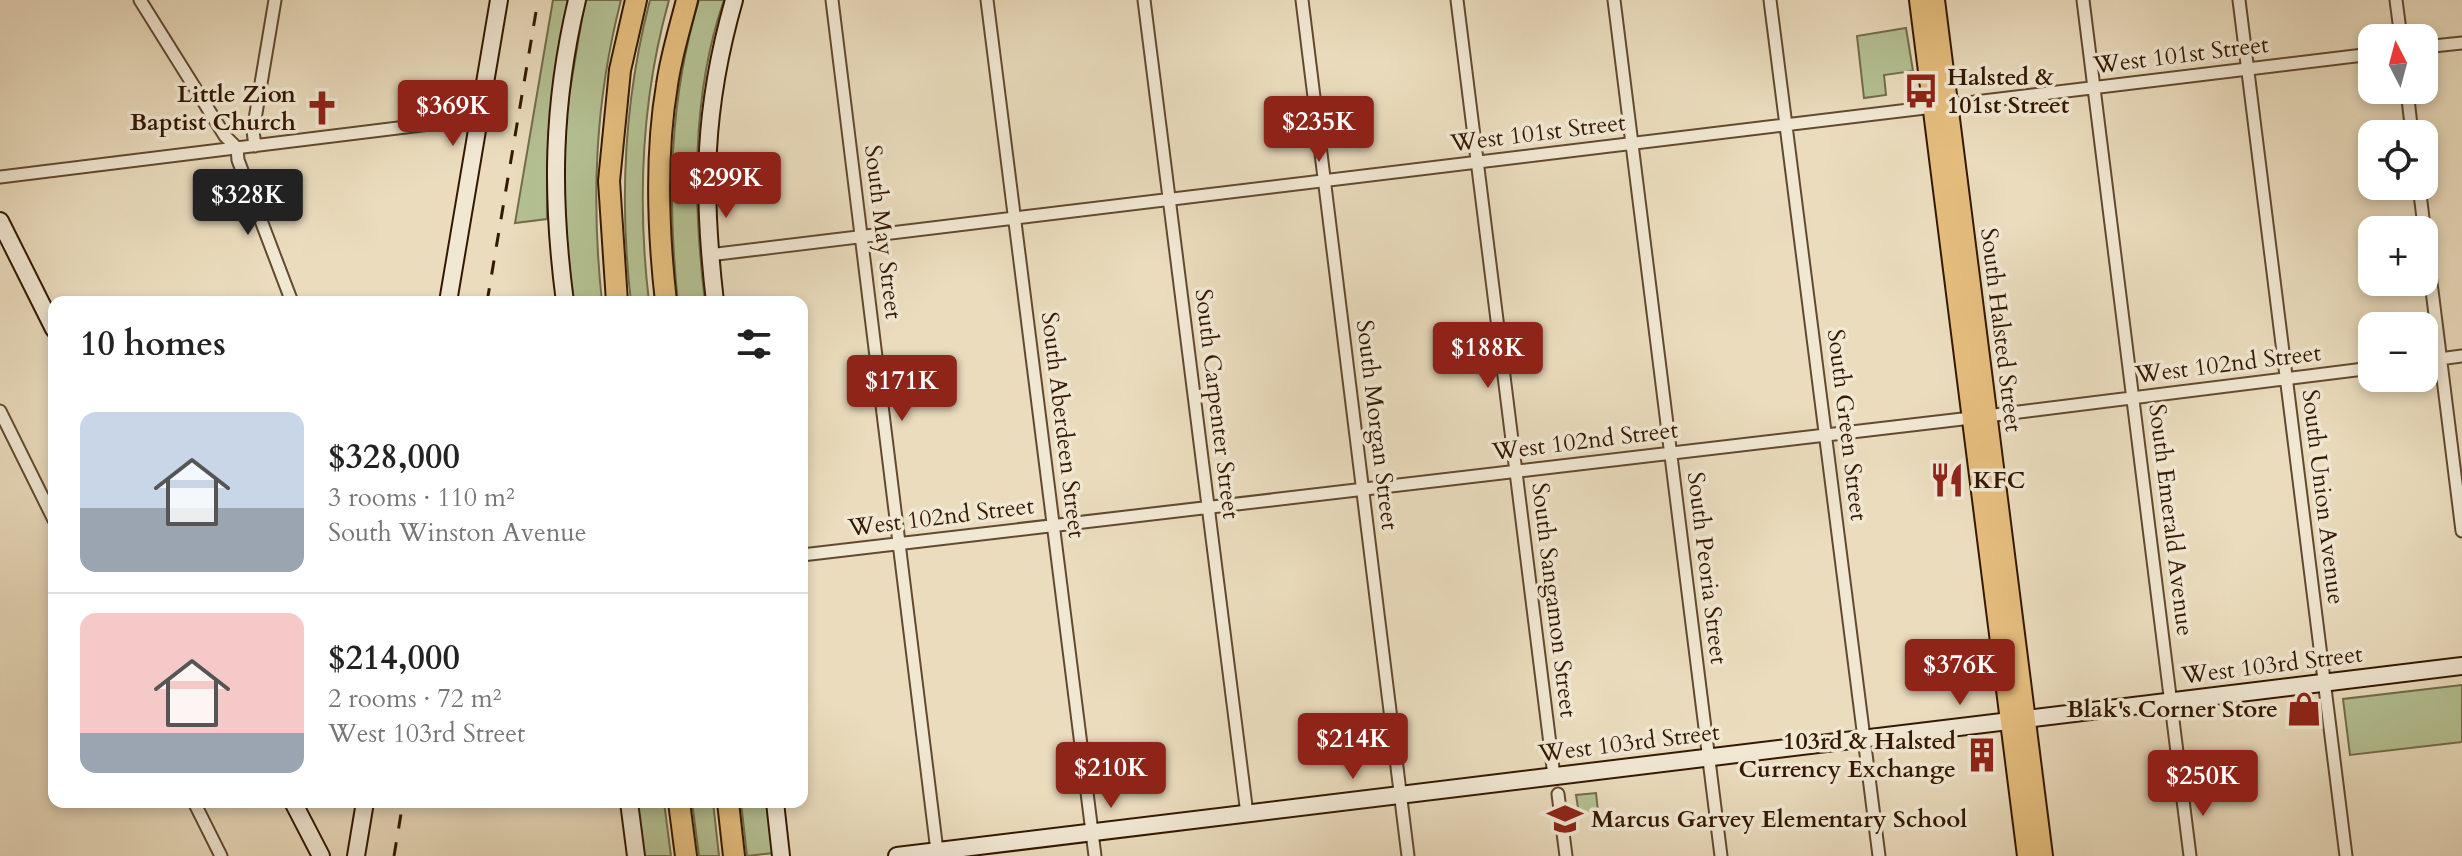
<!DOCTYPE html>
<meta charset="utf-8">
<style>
body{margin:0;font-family:Cardo,serif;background:#f2f2f2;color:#222;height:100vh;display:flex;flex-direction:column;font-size:30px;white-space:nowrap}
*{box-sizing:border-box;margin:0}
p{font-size:26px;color:#767676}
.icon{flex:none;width:44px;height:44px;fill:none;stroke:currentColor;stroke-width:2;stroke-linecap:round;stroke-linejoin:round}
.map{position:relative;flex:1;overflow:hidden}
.panel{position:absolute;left:48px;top:296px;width:760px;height:512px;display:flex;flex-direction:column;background:#fff;border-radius:16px;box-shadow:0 4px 12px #0003}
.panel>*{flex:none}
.needle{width:52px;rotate:354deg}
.fabs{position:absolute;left:2358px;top:24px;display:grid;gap:16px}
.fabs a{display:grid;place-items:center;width:80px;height:80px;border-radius:16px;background:#fff;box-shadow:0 4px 12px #0003;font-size:40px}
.price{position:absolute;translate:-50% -68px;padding:0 18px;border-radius:8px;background:#8f2418;color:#fff;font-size:26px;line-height:52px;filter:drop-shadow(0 2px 4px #0008)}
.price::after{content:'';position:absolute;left:50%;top:48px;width:24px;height:18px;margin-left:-12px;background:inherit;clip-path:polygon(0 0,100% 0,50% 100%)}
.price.active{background:#222;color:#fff}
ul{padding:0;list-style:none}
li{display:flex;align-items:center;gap:24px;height:200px;padding:0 32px}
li+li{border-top:2px solid #e0e0e0}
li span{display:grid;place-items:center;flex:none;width:224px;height:160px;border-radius:16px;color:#555}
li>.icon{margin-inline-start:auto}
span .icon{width:96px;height:96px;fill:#fffc;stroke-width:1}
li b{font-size:34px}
h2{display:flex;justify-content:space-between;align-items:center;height:96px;padding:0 32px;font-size:34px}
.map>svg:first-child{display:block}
.green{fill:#b4c193;stroke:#746c4a;stroke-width:2}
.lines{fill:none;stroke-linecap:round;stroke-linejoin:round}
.street-casing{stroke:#62492f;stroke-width:15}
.secondary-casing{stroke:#341800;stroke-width:20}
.primary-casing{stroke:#341800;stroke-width:22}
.highway-casing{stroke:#341800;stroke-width:24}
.street{stroke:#f1e8d4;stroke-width:11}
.secondary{stroke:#f1e8d4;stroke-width:16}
.primary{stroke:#e5be7e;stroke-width:18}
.highway{stroke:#e5be7e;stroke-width:20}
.rail{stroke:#341800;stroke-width:3;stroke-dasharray:14 14;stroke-linecap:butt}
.labels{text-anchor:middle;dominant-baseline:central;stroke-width:7;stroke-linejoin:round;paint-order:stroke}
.street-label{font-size:24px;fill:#341800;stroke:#f1e8d4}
.poi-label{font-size:24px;font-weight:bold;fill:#341800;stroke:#f1e8d4;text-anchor:start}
</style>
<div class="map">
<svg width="2462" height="856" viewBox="0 0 2462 856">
<rect width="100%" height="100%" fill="#eadcbd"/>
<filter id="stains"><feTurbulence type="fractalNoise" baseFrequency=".0025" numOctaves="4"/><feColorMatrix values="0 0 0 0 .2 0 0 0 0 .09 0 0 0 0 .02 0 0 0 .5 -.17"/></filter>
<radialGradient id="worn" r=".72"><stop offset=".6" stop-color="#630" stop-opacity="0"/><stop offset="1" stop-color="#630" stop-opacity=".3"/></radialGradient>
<path class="green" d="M553,0H569C555,75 546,143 547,219L515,223Z
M585,0H621C595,101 591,199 602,302H572L563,219L565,120Z
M650,0H669C641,100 637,200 649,302H631C619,200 624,100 650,0Z
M699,0H724C691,95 693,203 705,302H678C667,199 669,100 699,0Z
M1906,28L1913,71L1884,75L1886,95L1864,98L1857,36Z
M2462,685V742L2350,755L2343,699Z
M1596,793L1598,811L1579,814L1576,795Z
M635,802H664L671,856H641Z
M692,802H713L719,856H699Z
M741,802H768L774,853L747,856Z"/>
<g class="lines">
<g class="street-casing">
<path id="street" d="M140,0L225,136L237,148L238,160L292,302
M832,0L937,851
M987,0L1095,856
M1144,0L1247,814
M1302,0L1408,856
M1457,0L1554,776
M1614,0L1721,856
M1770,0L1879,856
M2083,0L2190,856
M2239,0L2346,856
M2396,0L2401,38
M2424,47L2462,43
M2407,90L2412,134
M255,146L253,131L275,0
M0,177L479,118
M2419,186L2462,531
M709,255L2372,54
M2424,361L2462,356
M0,411L54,520
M802,555L1971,418L2372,368
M1558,794L1566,856
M194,802L221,856"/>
</g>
<g class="secondary-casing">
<path id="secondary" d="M0,221L54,329
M448,302L499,0
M565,302C551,196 552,105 577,0
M715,302C702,190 703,109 734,0
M293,802L321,856
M629,802L636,856
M775,802L781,856
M356,856L365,802
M897,856L2462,666"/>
</g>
<g class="primary-casing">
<path id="primary" d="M1919,0L2027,856
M1935,0L2043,856"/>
</g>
<g class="highway-casing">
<path id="highway" d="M617,302L609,181L620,70L636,0
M666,302C658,231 655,156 667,85C671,56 680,28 687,0
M679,802L686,856
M728,802L734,856"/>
</g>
<use href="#street" class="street"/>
<use href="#secondary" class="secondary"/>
<use href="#primary" class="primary"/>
<use href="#highway" class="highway"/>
<path class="rail" d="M487,302L538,0
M394,856L403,802"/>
</g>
<defs>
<g id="bus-bare" transform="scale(2.76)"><path d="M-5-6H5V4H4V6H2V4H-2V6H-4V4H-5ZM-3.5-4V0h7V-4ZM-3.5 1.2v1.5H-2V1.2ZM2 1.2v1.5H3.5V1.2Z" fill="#8f2418" stroke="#f1e8d4" stroke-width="2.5" paint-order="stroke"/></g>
<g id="church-bare" transform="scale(2.76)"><path d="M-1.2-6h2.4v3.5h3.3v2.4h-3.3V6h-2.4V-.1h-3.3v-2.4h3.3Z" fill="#8f2418" stroke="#f1e8d4" stroke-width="2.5" paint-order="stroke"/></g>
<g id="restaurant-bare" transform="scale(2.76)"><path d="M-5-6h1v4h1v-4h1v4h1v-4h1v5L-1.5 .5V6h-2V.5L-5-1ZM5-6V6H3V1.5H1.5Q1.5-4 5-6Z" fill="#8f2418" stroke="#f1e8d4" stroke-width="2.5" paint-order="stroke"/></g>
<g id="shop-bare" transform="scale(2.76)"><path d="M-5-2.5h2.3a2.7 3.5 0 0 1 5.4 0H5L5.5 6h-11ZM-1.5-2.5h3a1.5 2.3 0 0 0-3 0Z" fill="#8f2418" stroke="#f1e8d4" stroke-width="2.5" paint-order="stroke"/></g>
<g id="building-bare" transform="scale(2.76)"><path d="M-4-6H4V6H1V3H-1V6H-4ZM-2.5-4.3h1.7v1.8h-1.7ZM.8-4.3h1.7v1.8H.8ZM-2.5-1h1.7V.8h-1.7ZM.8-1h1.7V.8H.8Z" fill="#8f2418" stroke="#f1e8d4" stroke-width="2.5" paint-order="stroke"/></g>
<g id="school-bare" transform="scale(2.76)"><path d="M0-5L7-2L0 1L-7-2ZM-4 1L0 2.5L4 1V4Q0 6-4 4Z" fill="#8f2418" stroke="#f1e8d4" stroke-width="2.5" paint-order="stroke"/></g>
</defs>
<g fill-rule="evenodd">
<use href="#bus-bare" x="1921" y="91"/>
<use href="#church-bare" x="322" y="108"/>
<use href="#restaurant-bare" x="1947" y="480"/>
<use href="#shop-bare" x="2304" y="709"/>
<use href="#building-bare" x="1982" y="755"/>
<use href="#school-bare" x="1565" y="819"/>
</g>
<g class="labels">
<g class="street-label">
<text transform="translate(2181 55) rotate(-7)">West 101st Street</text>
<text transform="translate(1538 133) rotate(-7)">West 101st Street</text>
<text transform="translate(883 232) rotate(83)">South May Street</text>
<text transform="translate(2001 330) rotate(83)">South Halsted Street</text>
<text transform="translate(2228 364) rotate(-7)">West 102nd Street</text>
<text transform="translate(1217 404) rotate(83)">South Carpenter Street</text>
<text transform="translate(1063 425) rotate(83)">South Aberdeen Street</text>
<text transform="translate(1377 425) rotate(83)">South Morgan Street</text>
<text transform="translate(1847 425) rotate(83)">South Green Street</text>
<text transform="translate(1585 441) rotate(-7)">West 102nd Street</text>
<text transform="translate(2323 497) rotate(83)">South Union Avenue</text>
<text transform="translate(941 517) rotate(-7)">West 102nd Street</text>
<text transform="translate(2171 520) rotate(83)">South Emerald Avenue</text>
<text transform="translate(1707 568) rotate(83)">South Peoria Street</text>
<text transform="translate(1554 600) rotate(83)">South Sangamon Street</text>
<text transform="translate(2272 665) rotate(-7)">West 103rd Street</text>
<text transform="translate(1629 743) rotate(-7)">West 103rd Street</text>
</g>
<g class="poi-label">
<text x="1947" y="77">Halsted &amp;<tspan x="1947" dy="28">101st Street</tspan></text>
<text x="296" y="94" text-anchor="end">Little Zion<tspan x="296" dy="28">Baptist Church</tspan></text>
<text x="1973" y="480">KFC</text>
<text x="2278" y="709" text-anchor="end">Blak's Corner Store</text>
<text x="1956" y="741" text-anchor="end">103rd &amp; Halsted<tspan x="1956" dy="28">Currency Exchange</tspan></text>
<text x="1591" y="819">Marcus Garvey Elementary School</text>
</g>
</g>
<rect width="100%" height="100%" filter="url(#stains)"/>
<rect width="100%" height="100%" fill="url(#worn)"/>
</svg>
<div class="fabs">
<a><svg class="needle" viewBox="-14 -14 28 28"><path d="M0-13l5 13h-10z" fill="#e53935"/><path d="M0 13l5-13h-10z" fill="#767676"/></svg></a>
<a><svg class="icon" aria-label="locate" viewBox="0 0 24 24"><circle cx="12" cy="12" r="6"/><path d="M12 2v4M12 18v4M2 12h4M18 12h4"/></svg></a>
<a>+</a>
<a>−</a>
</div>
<b class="price" style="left:453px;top:148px">$369K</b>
<b class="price" style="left:1319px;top:164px">$235K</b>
<b class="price" style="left:726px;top:220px">$299K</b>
<b class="price active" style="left:248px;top:237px">$328K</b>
<b class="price" style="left:1488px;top:390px">$188K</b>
<b class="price" style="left:902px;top:423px">$171K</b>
<b class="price" style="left:1960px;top:707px">$376K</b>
<b class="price" style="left:1353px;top:781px">$214K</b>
<b class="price" style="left:1111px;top:810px">$210K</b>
<b class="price" style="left:2203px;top:818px">$250K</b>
<section class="panel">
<h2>10 homes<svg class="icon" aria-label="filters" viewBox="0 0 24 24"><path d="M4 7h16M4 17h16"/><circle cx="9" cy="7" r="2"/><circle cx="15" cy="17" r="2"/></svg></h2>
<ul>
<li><span style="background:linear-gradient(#c9d6e8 60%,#9aa5b1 0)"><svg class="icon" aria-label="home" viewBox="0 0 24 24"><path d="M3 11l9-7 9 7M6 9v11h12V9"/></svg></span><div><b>$328,000</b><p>3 rooms · 110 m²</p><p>South Winston Avenue</p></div></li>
<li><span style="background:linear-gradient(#f6c9c9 75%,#9aa5b1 0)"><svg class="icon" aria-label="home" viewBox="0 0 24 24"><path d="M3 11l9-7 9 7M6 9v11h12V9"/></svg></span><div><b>$214,000</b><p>2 rooms · 72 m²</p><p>West 103rd Street</p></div></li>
</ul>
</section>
</div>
